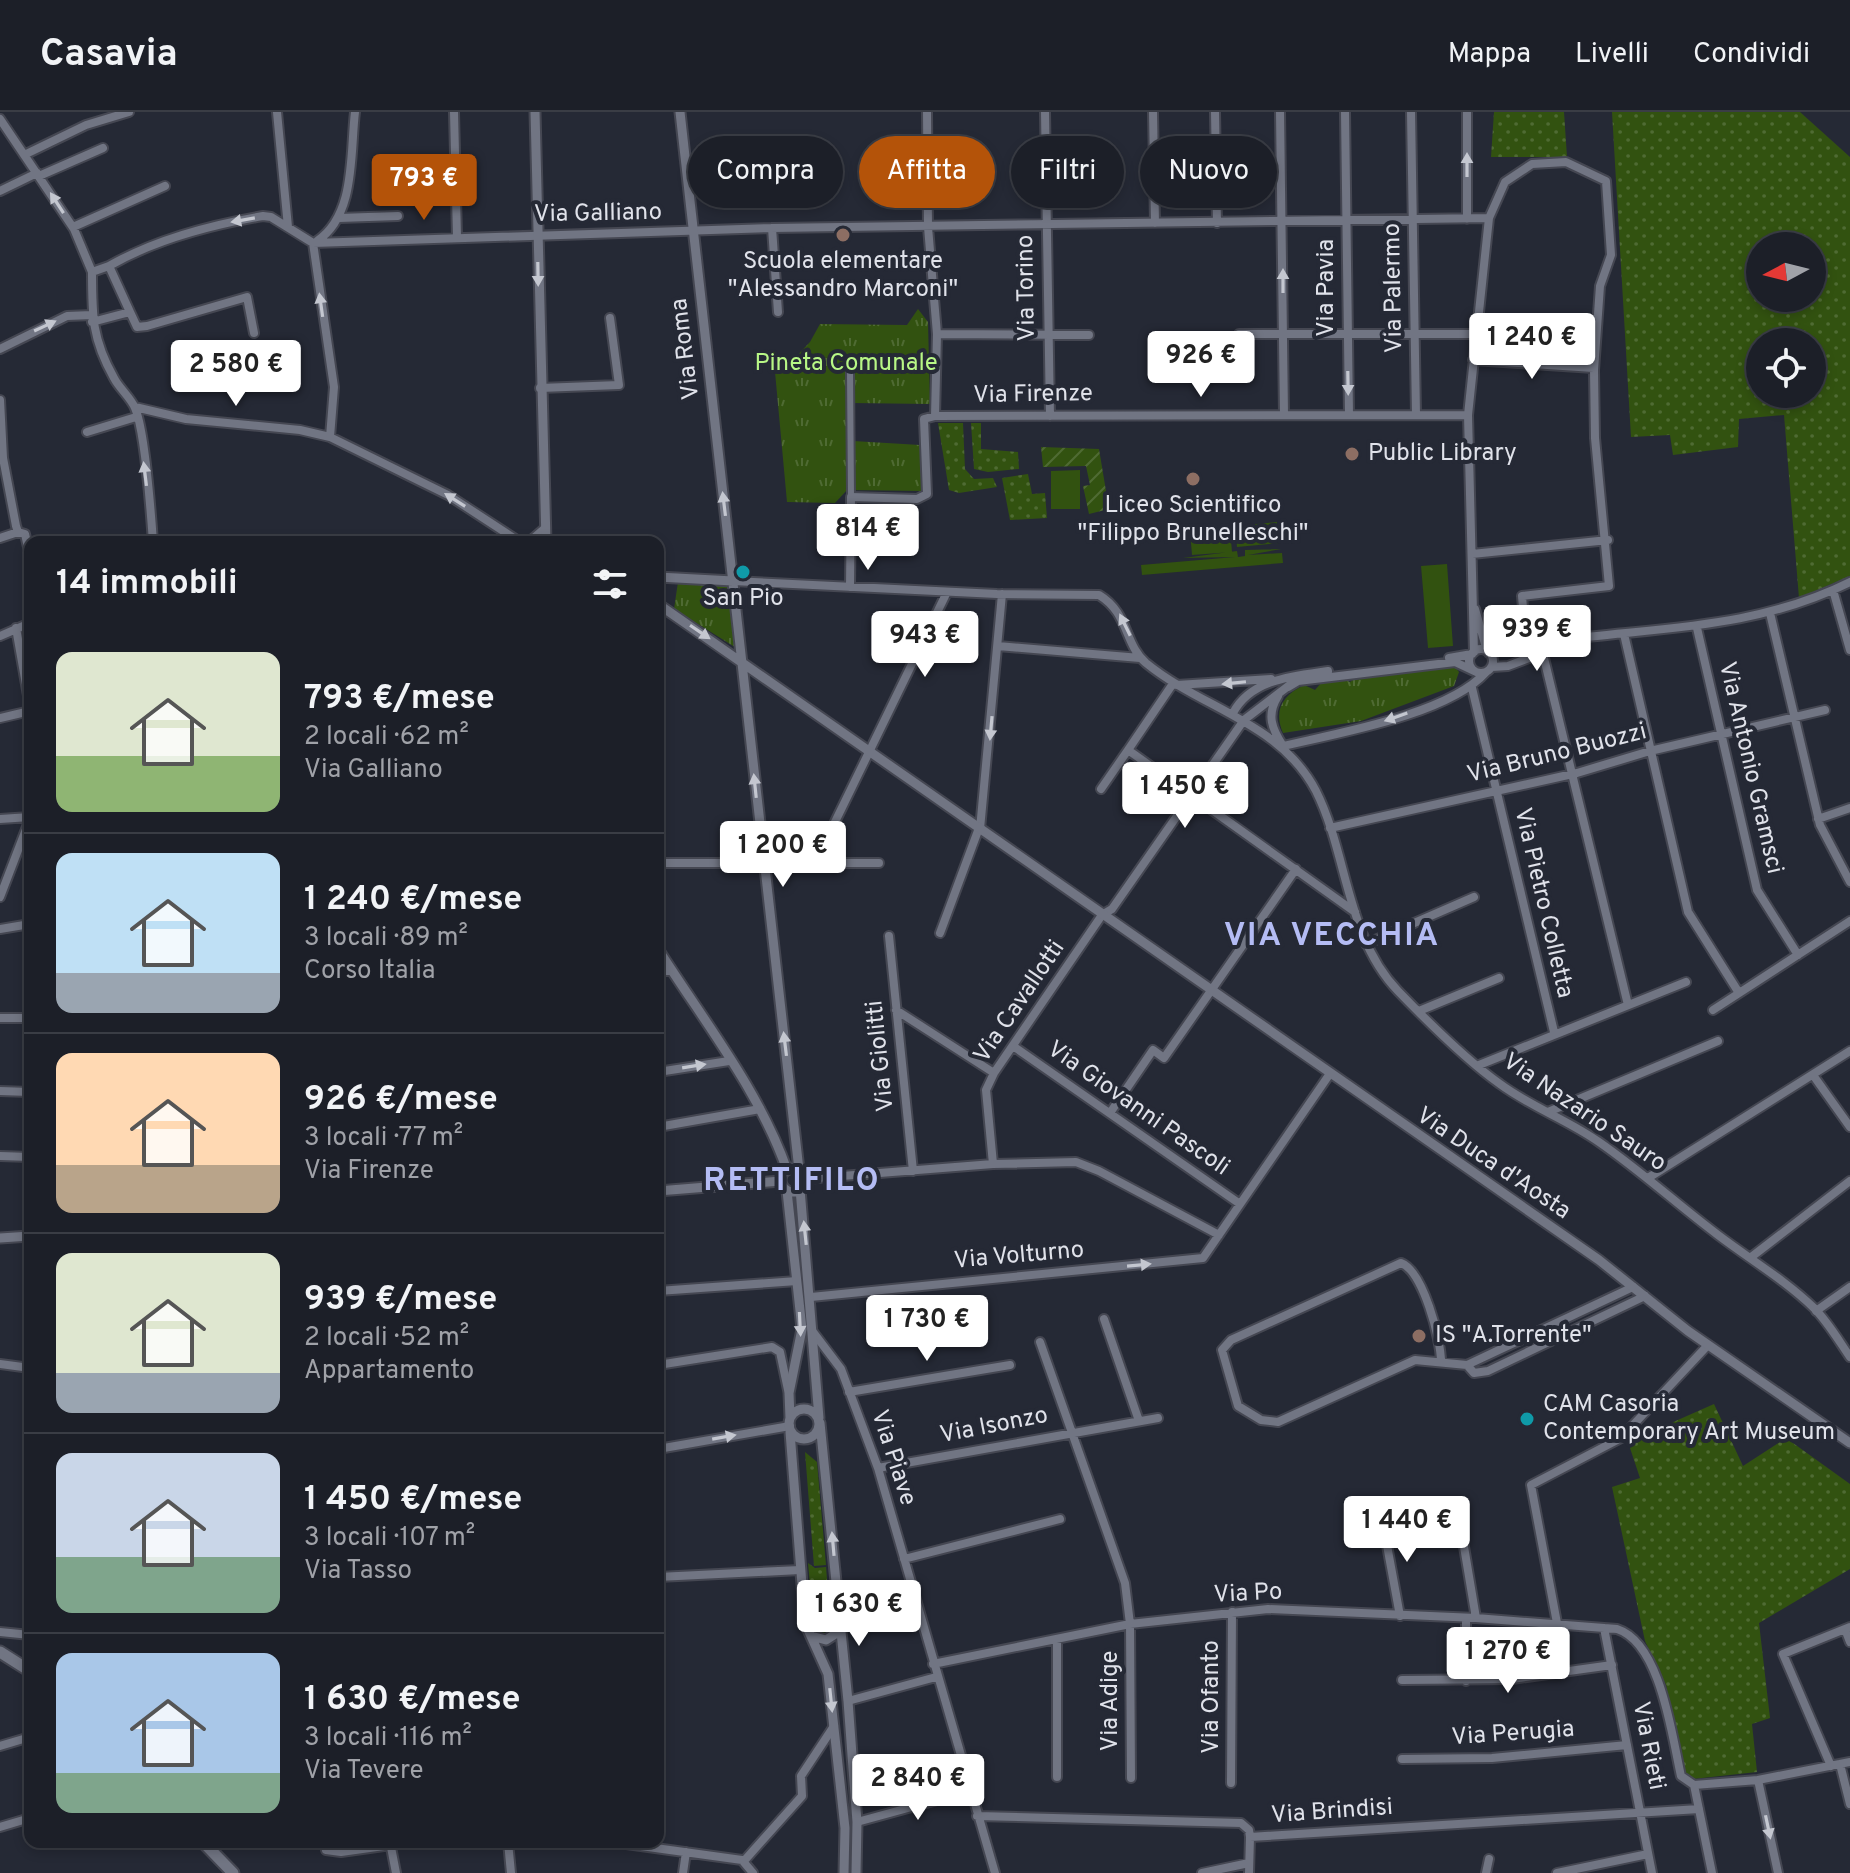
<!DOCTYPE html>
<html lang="it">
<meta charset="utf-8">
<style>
body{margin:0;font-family:Overpass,sans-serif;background:#292c34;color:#f1f3f6;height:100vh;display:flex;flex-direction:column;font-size:30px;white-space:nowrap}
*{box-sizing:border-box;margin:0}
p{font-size:26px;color:#a0a2a8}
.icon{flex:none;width:44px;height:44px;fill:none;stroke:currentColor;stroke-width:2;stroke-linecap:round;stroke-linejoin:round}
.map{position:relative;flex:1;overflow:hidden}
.sheet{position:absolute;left:24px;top:424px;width:640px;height:1312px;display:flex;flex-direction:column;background:#1c1f28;border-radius:16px;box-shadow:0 4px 12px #0003,0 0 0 2px #3a3d45}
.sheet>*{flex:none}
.hud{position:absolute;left:688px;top:24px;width:760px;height:72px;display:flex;gap:16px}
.needle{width:52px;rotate:263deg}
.tools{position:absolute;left:1746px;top:120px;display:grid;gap:16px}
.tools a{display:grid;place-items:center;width:80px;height:80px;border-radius:50%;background:#1c1f28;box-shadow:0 4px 12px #0003,0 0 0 2px #3a3d45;font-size:40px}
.price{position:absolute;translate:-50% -68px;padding:0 18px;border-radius:8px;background:#fff;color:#222;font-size:26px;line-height:52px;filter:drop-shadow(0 2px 4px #0008)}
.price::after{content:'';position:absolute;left:50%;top:48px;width:24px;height:18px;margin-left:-12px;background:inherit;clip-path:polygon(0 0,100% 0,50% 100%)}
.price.selected{background:#b45309;color:#fff}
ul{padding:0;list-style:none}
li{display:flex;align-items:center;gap:24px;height:200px;padding:0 32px}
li+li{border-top:2px solid #3a3d45}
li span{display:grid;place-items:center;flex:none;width:224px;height:160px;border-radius:16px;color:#555}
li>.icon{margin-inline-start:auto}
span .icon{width:96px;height:96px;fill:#fffc;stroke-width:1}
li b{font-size:34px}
h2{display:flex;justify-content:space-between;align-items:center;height:96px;padding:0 32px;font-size:34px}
.chip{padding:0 28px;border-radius:36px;background:#1c1f28;box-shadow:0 4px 12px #0003,0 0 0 2px #3a3d45;font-size:28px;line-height:72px}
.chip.selected{background:#b45309;color:#fff}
header{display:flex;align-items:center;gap:48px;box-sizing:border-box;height:112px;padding:0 40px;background:#1c1f28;border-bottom:2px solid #3a3d45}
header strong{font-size:38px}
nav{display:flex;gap:44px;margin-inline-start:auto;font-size:28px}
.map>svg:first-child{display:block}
.grass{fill:url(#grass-dots);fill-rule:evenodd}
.park{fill:url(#park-tufts)}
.garden{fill:url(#garden-furrows)}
.pitch{fill:#325210}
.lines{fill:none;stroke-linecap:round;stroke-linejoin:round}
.pedestrian-casing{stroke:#454752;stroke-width:10}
.minor-casing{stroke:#454752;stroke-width:12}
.tertiary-casing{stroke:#454752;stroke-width:13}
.secondary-casing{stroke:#454752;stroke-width:15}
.pedestrian{stroke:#717583;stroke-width:6}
.minor{stroke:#717583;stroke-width:8}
.tertiary{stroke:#717583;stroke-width:9}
.secondary{stroke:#717583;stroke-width:11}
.oneway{fill:#c4c7d0}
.education-dot{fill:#8d6e63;stroke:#252935;stroke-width:3}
.culture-dot{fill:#0f9aa8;stroke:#252935;stroke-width:3}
.labels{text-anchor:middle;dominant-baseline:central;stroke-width:8;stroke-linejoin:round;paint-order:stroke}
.street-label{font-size:24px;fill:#e0e2ea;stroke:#252935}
.poi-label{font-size:24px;fill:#e0e2ea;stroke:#252935}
.park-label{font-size:24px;fill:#b8f786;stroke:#252935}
.district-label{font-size:32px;font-weight:bold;letter-spacing:2px;fill:#b4bcf4;stroke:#252935}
</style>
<header>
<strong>Casavia</strong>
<nav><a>Mappa</a><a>Livelli</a><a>Condividi</a></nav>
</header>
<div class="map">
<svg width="1850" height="1761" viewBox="0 0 1850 1761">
<defs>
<pattern id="grass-dots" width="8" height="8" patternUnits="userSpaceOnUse" patternTransform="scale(2)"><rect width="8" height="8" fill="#325210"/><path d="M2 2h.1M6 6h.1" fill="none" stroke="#4f6b33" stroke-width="1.8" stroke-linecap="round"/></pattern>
<pattern id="park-tufts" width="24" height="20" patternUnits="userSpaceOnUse" patternTransform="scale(2)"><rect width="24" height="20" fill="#325210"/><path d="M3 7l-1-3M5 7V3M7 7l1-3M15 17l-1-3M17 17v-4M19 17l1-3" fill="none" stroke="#4f6b33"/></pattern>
<pattern id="garden-furrows" width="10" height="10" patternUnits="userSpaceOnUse" patternTransform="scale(2)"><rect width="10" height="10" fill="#325210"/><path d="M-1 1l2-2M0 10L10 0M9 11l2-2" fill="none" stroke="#4f6b33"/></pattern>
</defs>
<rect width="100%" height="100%" fill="#252935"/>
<path class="grass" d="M1494,0H1564L1567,45H1491Z
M1612,0H1800L1850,45V464L1799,486L1784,303L1739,307L1738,335L1673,343L1670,323L1631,325ZM1760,134H1812V186H1760ZM1760,230H1812V282H1760Z
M938,311H963L965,357L974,367L993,366L997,375L959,381L949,378Z
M971,311H981V337L1018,340L1019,357L988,360L974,357Z
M1028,362L1032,382L1045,381L1047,406L1010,408L1002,366Z
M1714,1292L1743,1354L1786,1326L1850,1372V1457L1759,1511L1770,1606L1752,1612L1757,1660L1693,1667L1685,1663L1666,1573L1645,1529L1612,1375L1640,1366L1628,1330Z
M805,1340L817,1350L826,1453L814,1454Z
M808,1451L815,1456L826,1455L831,1515L824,1521L814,1516Z"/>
<path class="park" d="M918,197L928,210L930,292L852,291L853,329L920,333L922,379L847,378L835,391L787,390L773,238L788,253L810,230L820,212L907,213Z
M678,470L730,473L738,537L674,497Z
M1455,555L1459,560L1454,574L1361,609L1283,621C1273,598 1283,583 1304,573L1315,578L1322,570L1343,567L1350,570L1358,564Z"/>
<path class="garden" d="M1041,335L1099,337L1109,397L1089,402L1083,374L1090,373L1086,354L1043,355Z"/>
<path class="pitch" d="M1080,358V397H1051V359Z
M1277,410L1279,431L1237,435L1235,414Z
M1230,416L1232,440L1192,443L1190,419Z
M1281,437L1248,443L1282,441L1283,451L1142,463L1141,453L1235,445L1183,446L1237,439L1238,445L1245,444V438Z
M1447,452L1453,534L1428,536L1421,454Z"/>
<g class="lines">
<g class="pedestrian-casing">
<path id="pedestrian" d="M850,259L851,385"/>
</g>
<g class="minor-casing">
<path id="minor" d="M277,0L288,115
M454,0L457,125
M1045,0L1050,304
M1153,0L1155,111
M1215,0L1217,111
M1280,0L1284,303
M1345,0L1349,303
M1411,0L1416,303
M1467,0V107
M0,7L74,117L92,160
M24,43L86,13L129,0
M39,64L103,36
M0,79L37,61
M339,106L398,104
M73,115L165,74
M772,116L778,200
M317,129C356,103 350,41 355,0
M313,131L772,116L1489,106
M313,131L334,275L330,325
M109,154C156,127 210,113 263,104L271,105L313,131
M130,200L137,215L147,214L247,185L254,221
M92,210L130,200L109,154L92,160C92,204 92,227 114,266C119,276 131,286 135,296C145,319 151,402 153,430
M937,222L1089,223
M1239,222H1476
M0,237L67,204L92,203
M1473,248L1594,256
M540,276L619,273L610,206
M0,288L3,346L16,414L18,420L25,422L30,444
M135,295L186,307L300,318L330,325L448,383L520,430
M935,304L1468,303
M87,320L136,305
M0,426L18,420
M529,430L544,417
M1472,442L1608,428
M733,469L997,482L1099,483C1129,501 1124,532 1146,551C1202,597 1280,610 1316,679C1348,743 1346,825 1398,879C1427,909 1466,948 1500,972C1531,995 1568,1008 1599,1030C1641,1059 1678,1093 1718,1123C1751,1148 1785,1168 1814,1196C1828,1210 1839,1229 1850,1245
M850,475L851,385L917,387L927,382L924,307L935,304L937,222L928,115L927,0
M1833,478L1850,538
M1475,497L1487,539
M1770,501L1820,713L1850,770
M16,516L30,595
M1697,516L1757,778L1798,843
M1624,522L1688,800L1739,881
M0,524L30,511
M998,534L1140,546
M1469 549a12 12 0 1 1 24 0a12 12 0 1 1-24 0Z
M1474,540L1468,303L1489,106L1505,70L1532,52L1566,50L1606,69L1611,143L1600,174L1594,258L1595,326L1609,474L1522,484L1526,532
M1489,541C1612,511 1731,529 1850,470
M1543,542L1628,893
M1449,546L1472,542
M1492,555L1508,554L1571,530
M1172,573L1128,638L1355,800
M1177,573L1271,567
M1288,575L1298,569L1455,550L1474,559
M1472,576L1554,920
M1278,584C1266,603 1272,617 1283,634C1339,621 1449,602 1486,560
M1233,601C1251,567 1293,564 1328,559
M0,606L30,599
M1101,677L1128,638
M0,707L30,705
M1818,707L1850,696
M1330,716L1577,661L1650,639L1825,598
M980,717L1002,482
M658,751H879
M815,751L947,480
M0,785L30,707
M0,817L30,812
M940,821L979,716
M889,824L913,1059
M1366,832L1474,785
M658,859H672
M896,898L994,961
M1713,898L1850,809
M1419,899L1499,866
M0,906H30
M1013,934L1240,1092
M1479,953L1686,870
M658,960L729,949
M1813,963L1850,1015
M0,979L30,980
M1548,1000L1718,929
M1110,1001L1153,938L1164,946L1296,757
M658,1015L760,997
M0,1044L30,1045
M993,1052L986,978L994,961L1102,803L1112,797L1244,608L1291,572
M1648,1066L1850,939
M804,1067L993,1052L1076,1050L1099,1059L1219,1123
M1750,1146L1850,1069
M658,1179L797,1169
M811,1185L1203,1146L1329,963
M1816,1199L1850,1175
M1104,1207L1139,1309
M813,1220L841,1257L878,1356L995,1761
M1040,1230L1125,1471L1130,1512L1131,1666
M1441,1250C1441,1227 1423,1159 1401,1151L1231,1228L1222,1238L1238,1294L1261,1308L1278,1310L1415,1248L1467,1253L1633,1175
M0,1252L30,1256
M658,1253L772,1235L780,1240L788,1278
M1467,1253L1474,1261L1488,1259L1645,1184
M849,1280L1010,1253
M658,1337L790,1314
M878,1356L1158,1306
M1457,1393L1476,1506
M1382,1406L1400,1504
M904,1447L1060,1407
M658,1465L800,1458
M1466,1506V1569
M1557,1511L1531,1373L1621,1326L1708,1233
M1604,1516L1652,1761
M1845,1517L1850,1530
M0,1520L30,1523
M1057,1527V1665
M933,1552L1130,1512L1268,1497L1476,1506L1617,1517C1661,1531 1672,1625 1681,1664L1694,1673
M1402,1568L1512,1567L1612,1553
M848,1589L936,1565
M0,1634L30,1625
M1402,1647L1492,1646L1627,1633
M1840,1652L1850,1692
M1831,1654L1783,1542L1850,1515
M1758,1668L1778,1761
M1231,1671L1232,1500
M1694,1673L1758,1668L1850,1650
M1694,1673L1712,1761
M977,1704L1241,1711L1249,1718L1250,1725L1699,1697
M857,1710L970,1679
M0,1715L30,1706
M390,1730L396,1761
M508,1730L511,1761
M612,1730L742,1748L753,1761
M326,1738L341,1740L391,1733
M744,1749L802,1684L801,1664L834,1614
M683,1761L686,1740
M1202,1761L1249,1751
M1249,1761L1250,1725
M1486,1761L1489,1747
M1557,1761L1648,1742"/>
</g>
<g class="tertiary-casing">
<path id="tertiary" d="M535,0L546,430
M680,0L799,1058
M658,465L733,469
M658,492L1599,1148L1688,1219L1850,1331
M658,837C703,908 759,978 787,1058
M781 1068a12 12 0 1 1 24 0a12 12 0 1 1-24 0Z
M800,1077L819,1306
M658,1079L781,1069
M787,1079L802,1217L789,1281L790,1306
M0,1126L30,1124
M789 1312a15 15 0 1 1 30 0a15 15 0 1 1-30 0Z
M820,1311L848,1589L857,1710L856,1761
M790,1320L805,1511L828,1562L845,1716L844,1761
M811,1524L826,1528L840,1519"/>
</g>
<g class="secondary-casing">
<path id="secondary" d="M0,1540L30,1559
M203,1730L233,1761"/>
</g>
<use href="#pedestrian" class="pedestrian"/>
<use href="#minor" class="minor"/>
<use href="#tertiary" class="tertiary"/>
<use href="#secondary" class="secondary"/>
</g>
<defs><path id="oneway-solid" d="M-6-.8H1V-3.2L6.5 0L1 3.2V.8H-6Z" transform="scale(2)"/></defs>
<g class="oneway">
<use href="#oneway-solid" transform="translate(1467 53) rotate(-90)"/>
<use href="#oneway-solid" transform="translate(57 91) rotate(-123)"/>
<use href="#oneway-solid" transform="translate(243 108) rotate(170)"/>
<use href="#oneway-solid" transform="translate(538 162) rotate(89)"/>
<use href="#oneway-solid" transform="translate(1283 169) rotate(-90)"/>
<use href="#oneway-solid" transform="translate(321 193) rotate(-98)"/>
<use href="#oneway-solid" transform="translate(45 214) rotate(-25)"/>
<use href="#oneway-solid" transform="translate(1348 271) rotate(89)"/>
<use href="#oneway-solid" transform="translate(145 362) rotate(-97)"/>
<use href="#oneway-solid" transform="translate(455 388) rotate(-148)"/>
<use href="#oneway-solid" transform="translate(724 392) rotate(-97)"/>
<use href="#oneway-solid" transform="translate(1125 513) rotate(-116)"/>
<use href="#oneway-solid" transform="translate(700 520) rotate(34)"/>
<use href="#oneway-solid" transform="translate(1234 571) rotate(174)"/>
<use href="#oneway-solid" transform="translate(1396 605) rotate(161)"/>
<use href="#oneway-solid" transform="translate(991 616) rotate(95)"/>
<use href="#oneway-solid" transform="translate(755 674) rotate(-96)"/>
<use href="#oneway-solid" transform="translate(785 932) rotate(-97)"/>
<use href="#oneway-solid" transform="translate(694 954) rotate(-9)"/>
<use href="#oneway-solid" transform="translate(805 1121) rotate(-96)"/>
<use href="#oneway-solid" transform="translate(1139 1153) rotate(-5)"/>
<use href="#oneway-solid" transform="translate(800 1212) rotate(87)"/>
<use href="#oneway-solid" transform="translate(724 1325) rotate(-10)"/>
<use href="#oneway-solid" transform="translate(833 1432) rotate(-95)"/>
<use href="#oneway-solid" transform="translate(831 1588) rotate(84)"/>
<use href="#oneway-solid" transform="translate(1768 1715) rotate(78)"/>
</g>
<g class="education-dot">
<circle cx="843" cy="123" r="8"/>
<circle cx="1352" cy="342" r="8"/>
<circle cx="1193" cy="367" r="8"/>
<circle cx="1419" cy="1224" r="8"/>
</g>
<g class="culture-dot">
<circle cx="743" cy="460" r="8"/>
<circle cx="1527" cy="1307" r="8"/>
</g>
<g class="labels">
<g class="street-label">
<text transform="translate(598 102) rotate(-1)">Via Galliano</text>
<text transform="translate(1027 176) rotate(-91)">Via Torino</text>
<text transform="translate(1327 176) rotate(-90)">Via Pavia</text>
<text transform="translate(1394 176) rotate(-91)">Via Palermo</text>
<text transform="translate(686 237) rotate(-97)">Via Roma</text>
<text transform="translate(1033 283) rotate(-1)">Via Firenze</text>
<text transform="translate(1557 642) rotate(-14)">Via Bruno Buozzi</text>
<text transform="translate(1750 656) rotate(77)">Via Antonio Gramsci</text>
<text transform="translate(1543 791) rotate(77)">Via Pietro Colletta</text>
<text transform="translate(1020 890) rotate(-56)">Via Cavallotti</text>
<text transform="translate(881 944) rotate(-96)">Via Giolitti</text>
<text transform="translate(1138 997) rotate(35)">Via Giovanni Pascoli</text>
<text transform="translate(1584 1001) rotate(34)">Via Nazario Sauro</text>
<text transform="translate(1493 1052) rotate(34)">Via Duca d'Aosta</text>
<text transform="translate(1019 1144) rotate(-5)">Via Volturno</text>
<text transform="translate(994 1314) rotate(-11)">Via Isonzo</text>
<text transform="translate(893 1346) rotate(72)">Via Piave</text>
<text transform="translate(1248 1482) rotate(-3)">Via Po</text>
<text transform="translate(1212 1585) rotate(-90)">Via Ofanto</text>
<text transform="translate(1111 1589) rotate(-90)">Via Adige</text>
<text transform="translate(1513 1622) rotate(-4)">Via Perugia</text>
<text transform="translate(1648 1634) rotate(79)">Via Rieti</text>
<text transform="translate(1332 1700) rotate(-4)">Via Brindisi</text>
</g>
<g class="poi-label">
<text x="843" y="150">Scuola elementare<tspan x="843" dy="28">"Alessandro Marconi"</tspan></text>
<text x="1368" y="342" text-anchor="start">Public Library</text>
<text x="1193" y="394">Liceo Scientifico<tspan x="1193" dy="28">"Filippo Brunelleschi"</tspan></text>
<text x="743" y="487">San Pio</text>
<text x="1435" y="1224" text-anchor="start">IS "A.Torrente"</text>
<text x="1543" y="1293" text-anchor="start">CAM Casoria<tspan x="1543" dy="28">Contemporary Art Museum</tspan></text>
</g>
<g class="park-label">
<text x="846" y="252">Pineta Comunale</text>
</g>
<g class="district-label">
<text x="1332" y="825">VIA VECCHIA</text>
<text x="792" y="1070">RETTIFILO</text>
</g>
</g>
</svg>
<div class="tools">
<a><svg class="needle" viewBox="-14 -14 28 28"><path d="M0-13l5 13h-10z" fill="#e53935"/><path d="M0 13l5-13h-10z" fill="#a0a2a8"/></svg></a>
<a><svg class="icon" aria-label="locate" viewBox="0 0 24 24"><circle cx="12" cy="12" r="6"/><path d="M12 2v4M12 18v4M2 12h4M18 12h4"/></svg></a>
</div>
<b class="price selected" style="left:424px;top:110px">793 €</b>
<b class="price" style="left:1532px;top:269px">1 240 €</b>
<b class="price" style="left:1201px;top:287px">926 €</b>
<b class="price" style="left:236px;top:296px">2 580 €</b>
<b class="price" style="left:868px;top:460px">814 €</b>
<b class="price" style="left:1537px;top:561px">939 €</b>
<b class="price" style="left:925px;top:567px">943 €</b>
<b class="price" style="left:1185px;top:718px">1 450 €</b>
<b class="price" style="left:783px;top:777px">1 200 €</b>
<b class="price" style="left:927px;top:1251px">1 730 €</b>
<b class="price" style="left:1407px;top:1452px">1 440 €</b>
<b class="price" style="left:859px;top:1536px">1 630 €</b>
<b class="price" style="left:1508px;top:1583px">1 270 €</b>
<b class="price" style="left:918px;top:1710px">2 840 €</b>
<div class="hud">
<a class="chip">Compra</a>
<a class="chip selected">Affitta</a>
<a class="chip">Filtri</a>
<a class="chip">Nuovo</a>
</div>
<section class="sheet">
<h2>14 immobili<svg class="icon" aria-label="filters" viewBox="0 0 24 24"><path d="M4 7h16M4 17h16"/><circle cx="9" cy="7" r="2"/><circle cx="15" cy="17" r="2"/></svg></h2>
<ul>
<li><span style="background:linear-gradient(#dfe7d0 65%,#8fb573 0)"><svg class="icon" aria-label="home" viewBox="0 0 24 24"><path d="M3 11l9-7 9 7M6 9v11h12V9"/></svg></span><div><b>793 €/mese</b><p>2 locali · 62 m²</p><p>Via Galliano</p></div></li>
<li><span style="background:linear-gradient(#bfe0f5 75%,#9aa5b1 0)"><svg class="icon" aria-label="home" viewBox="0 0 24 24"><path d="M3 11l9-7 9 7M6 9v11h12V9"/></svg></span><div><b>1 240 €/mese</b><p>3 locali · 89 m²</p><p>Corso Italia</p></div></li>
<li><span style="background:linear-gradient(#ffd9b3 70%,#b9a48a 0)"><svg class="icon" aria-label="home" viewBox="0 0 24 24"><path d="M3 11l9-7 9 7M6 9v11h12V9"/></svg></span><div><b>926 €/mese</b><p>3 locali · 77 m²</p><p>Via Firenze</p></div></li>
<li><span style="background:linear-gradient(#dfe7d0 75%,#9aa5b1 0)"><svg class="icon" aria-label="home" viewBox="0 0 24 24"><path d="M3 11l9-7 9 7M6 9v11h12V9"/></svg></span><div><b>939 €/mese</b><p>2 locali · 52 m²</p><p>Appartamento</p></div></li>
<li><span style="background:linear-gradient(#c9d6e8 65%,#7fa58c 0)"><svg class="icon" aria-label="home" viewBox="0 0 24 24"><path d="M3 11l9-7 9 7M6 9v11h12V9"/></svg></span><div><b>1 450 €/mese</b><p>3 locali · 107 m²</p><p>Via Tasso</p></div></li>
<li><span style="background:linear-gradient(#a9c7e8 75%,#7fa58c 0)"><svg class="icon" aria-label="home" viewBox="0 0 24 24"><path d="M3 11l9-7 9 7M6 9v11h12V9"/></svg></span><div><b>1 630 €/mese</b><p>3 locali · 116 m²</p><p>Via Tevere</p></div></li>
</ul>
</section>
</div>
